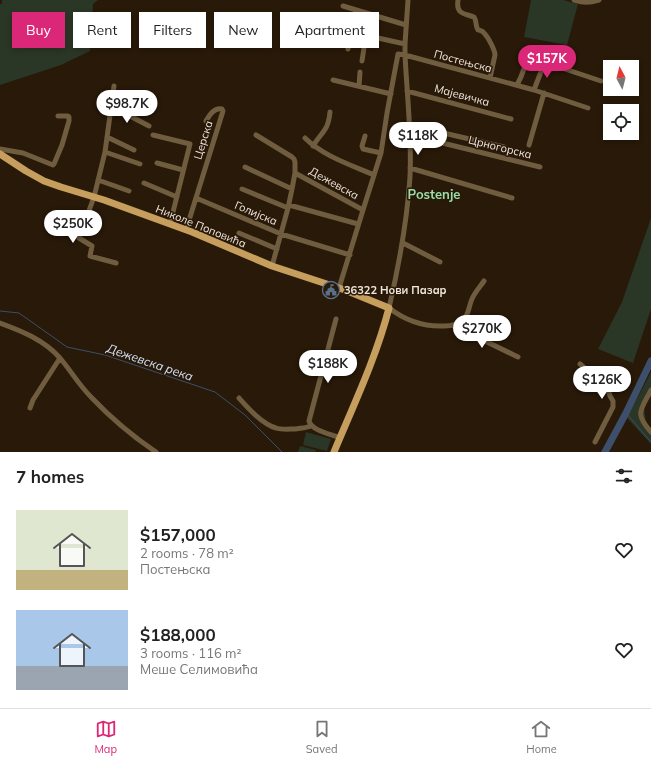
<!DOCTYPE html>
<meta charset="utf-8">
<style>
body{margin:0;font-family:Mulish,sans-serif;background:#f2f2f2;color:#222;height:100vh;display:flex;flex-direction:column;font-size:15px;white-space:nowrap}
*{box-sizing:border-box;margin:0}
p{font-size:13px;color:#767676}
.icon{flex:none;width:22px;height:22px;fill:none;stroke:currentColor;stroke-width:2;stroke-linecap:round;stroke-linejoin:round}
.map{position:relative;height:452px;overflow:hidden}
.panel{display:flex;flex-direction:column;background:#fff;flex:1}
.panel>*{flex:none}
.banner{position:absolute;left:12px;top:12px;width:400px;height:36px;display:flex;gap:8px}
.needle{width:26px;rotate:353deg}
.controls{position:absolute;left:603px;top:60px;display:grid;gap:8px}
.controls a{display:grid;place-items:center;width:36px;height:36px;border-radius:0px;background:#fff;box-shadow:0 2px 6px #0003;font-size:20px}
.price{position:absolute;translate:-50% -34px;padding:0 9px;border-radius:14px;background:#fff;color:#222;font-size:13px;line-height:26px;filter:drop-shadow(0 1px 2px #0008)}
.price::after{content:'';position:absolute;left:50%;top:24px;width:12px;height:9px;margin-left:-6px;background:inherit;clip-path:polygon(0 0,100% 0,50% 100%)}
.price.active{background:#db2777;color:#fff}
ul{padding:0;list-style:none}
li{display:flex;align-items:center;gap:12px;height:100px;padding:0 16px}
li span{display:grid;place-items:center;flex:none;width:112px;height:80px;border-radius:0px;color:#555}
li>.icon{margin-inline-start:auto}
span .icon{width:48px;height:48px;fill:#fffc;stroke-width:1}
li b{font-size:17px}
h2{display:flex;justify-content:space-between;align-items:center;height:48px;padding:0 16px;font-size:17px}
.pill{padding:0 14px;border-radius:0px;background:#fff;box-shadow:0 2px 6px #0003;font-size:14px;line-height:36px}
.pill.active{background:#db2777;color:#fff}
.menu{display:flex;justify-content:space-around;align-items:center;height:56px;border-top:1px solid #e0e0e0;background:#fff;font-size:11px;color:#767676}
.menu a{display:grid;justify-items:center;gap:2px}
.menu .active{color:#db2777}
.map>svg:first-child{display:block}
.green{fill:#2a3626}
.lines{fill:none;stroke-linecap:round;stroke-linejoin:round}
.stream{stroke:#3d4f6b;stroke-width:1}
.river{stroke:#3d4f6b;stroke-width:7}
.minor{stroke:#705d3f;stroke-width:5}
.major{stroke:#c69e5d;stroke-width:7}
.labels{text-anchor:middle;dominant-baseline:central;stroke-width:3;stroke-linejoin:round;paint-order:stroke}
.street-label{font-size:11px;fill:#f1e6dc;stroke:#281909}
.poi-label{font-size:11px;font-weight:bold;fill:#f1e6dc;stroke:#281909;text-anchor:start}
.water-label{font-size:12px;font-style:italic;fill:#d7e5fa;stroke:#281909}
.quarter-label{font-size:13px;font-weight:bold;fill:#9adeaa;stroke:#281909}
</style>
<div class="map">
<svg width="651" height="452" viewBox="0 0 651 452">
<rect width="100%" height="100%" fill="#281909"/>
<path class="green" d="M2,0H98L93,4L90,51L61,65L0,85V4H2Z
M531,0H563L578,4L567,45L524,37Z
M651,218V309L633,363L598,349L622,302Z
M651,372V395L644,408L646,422L651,428V444L627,418Z
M306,432L331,439L327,451L303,445Z
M300,446L316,450L315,452H298Z"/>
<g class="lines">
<path class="stream" d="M0,311L19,313L67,347L105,355L215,392L245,415L282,452
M626,413L651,442"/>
<path class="river" d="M605,452L626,413L651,361"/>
<path class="minor" d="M408,0L405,44V55C407,95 412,137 410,177C407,222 399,265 389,308C406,321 423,327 444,326C451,326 459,324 464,319C469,314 469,305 472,299C475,292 480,287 484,281
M458,0C456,14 463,13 474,17C477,21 475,26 478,30C481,31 482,30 484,33C488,37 495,50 495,55L490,78
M574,0C584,3 589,3 599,0
M343,6L406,25
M351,32L405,44
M348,49L353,23
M362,61L367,28
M544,62L601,81
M333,80L391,94
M517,85C523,74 527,61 529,48
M114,86L105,152L94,197L79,238L92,246L90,256L116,263
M359,86L360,72
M534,90L547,56
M407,91L511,119
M111,109L128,115L149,126
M409,125L504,147
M153,135L190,144L170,224
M256,135L292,157L294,159L295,162V173L292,189L288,208L272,266
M410,135L540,167
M365,136L362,146L363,149L381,153
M107,137L134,150
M305,138C323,156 351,165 374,175
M529,145L544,93
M313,146C322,131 328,132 330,112
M0,149L23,153L53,165L54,164L62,145L69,121V117L68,116H58
M105,152L140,164
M157,163L183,170
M245,167L292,189
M410,168L512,198
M295,173L363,210L339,288
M98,180L129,191
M144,183L177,197
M242,189L288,208
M196,198L281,234L350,255
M289,205L358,224
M363,210L381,153L387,113L398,54L405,55L534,90L588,108
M186,230L223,111L222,109C214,107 209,116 206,121
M239,233L277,249
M403,243L440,262
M336,319L309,421C312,431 331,434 340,438
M0,323C22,331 44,340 60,358C71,371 79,385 91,397C110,417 132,436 156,452
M452,325L518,357
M580,364L593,375L602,378L606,382L610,396L613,401V407L595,442
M651,390C641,410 634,413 651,432
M239,398C248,408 262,424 276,428C282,430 289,429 295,429C301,428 306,428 311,426
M30,408L33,400L60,358"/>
<path class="major" d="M0,154L26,171L44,181L61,187L104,200L192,232L272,266L345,290L389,308C376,358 354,404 334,452"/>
</g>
<defs>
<g id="civic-ring" transform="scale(0.9)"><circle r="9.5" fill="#281909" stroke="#5c6f8a" stroke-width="1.5"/><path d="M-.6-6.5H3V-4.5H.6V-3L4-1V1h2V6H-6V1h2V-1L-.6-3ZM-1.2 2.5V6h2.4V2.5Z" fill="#5c6f8a"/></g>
</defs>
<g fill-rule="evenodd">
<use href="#civic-ring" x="331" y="290"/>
</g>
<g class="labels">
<g class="street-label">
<text transform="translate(463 61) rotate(15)">Постењска</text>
<text transform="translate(462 95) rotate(15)">Мајевичка</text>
<text transform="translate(203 140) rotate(-73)">Церска</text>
<text transform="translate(500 147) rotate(14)">Црногорска</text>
<text transform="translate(334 183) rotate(29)">Дежевска</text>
<text transform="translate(256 213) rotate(23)">Голијска</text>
<text transform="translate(201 226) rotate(22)">Николе Поповића</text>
</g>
<g class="poi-label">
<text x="344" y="290">36322 Нови Пазар</text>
</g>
<g class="water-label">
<text transform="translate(150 362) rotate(19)">Дежевска река</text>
</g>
<g class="quarter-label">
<text x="434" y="194">Postenje</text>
</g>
</g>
</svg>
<div class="controls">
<a><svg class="needle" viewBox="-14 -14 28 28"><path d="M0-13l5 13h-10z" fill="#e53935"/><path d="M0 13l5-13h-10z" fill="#767676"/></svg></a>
<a><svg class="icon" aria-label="locate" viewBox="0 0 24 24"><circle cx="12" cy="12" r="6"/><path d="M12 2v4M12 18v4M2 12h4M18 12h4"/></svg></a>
</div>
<b class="price active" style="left:547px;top:79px">$157K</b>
<b class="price" style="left:127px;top:124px">$98.7K</b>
<b class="price" style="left:418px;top:156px">$118K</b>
<b class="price" style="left:73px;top:244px">$250K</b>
<b class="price" style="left:482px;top:349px">$270K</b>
<b class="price" style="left:328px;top:384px">$188K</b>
<b class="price" style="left:602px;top:400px">$126K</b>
<div class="banner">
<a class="pill active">Buy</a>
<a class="pill">Rent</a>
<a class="pill">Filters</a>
<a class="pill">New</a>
<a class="pill">Apartment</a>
</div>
</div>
<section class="panel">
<h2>7 homes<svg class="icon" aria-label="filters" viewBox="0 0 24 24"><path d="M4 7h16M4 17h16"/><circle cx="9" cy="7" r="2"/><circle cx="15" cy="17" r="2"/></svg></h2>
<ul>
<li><span style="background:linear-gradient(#dfe7d0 75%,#c2b280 0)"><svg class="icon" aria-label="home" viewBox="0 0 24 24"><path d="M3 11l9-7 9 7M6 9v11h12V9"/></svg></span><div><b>$157,000</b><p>2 rooms · 78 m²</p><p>Постењска</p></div><svg class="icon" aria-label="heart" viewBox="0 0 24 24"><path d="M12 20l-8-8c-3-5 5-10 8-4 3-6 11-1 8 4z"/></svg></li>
<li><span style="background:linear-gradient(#a9c7e8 70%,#9aa5b1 0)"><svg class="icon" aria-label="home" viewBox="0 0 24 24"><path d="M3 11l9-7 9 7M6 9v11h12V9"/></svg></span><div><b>$188,000</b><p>3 rooms · 116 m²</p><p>Меше Селимовића</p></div><svg class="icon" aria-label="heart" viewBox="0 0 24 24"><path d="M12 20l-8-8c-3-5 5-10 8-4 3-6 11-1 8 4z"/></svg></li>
</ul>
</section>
<nav class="menu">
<a class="active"><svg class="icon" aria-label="map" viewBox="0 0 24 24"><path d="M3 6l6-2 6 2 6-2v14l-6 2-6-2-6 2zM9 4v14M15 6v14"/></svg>Map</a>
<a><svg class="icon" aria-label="saved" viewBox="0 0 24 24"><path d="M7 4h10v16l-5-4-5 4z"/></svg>Saved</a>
<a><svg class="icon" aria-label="home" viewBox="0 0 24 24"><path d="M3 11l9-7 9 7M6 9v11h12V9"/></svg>Home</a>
</nav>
